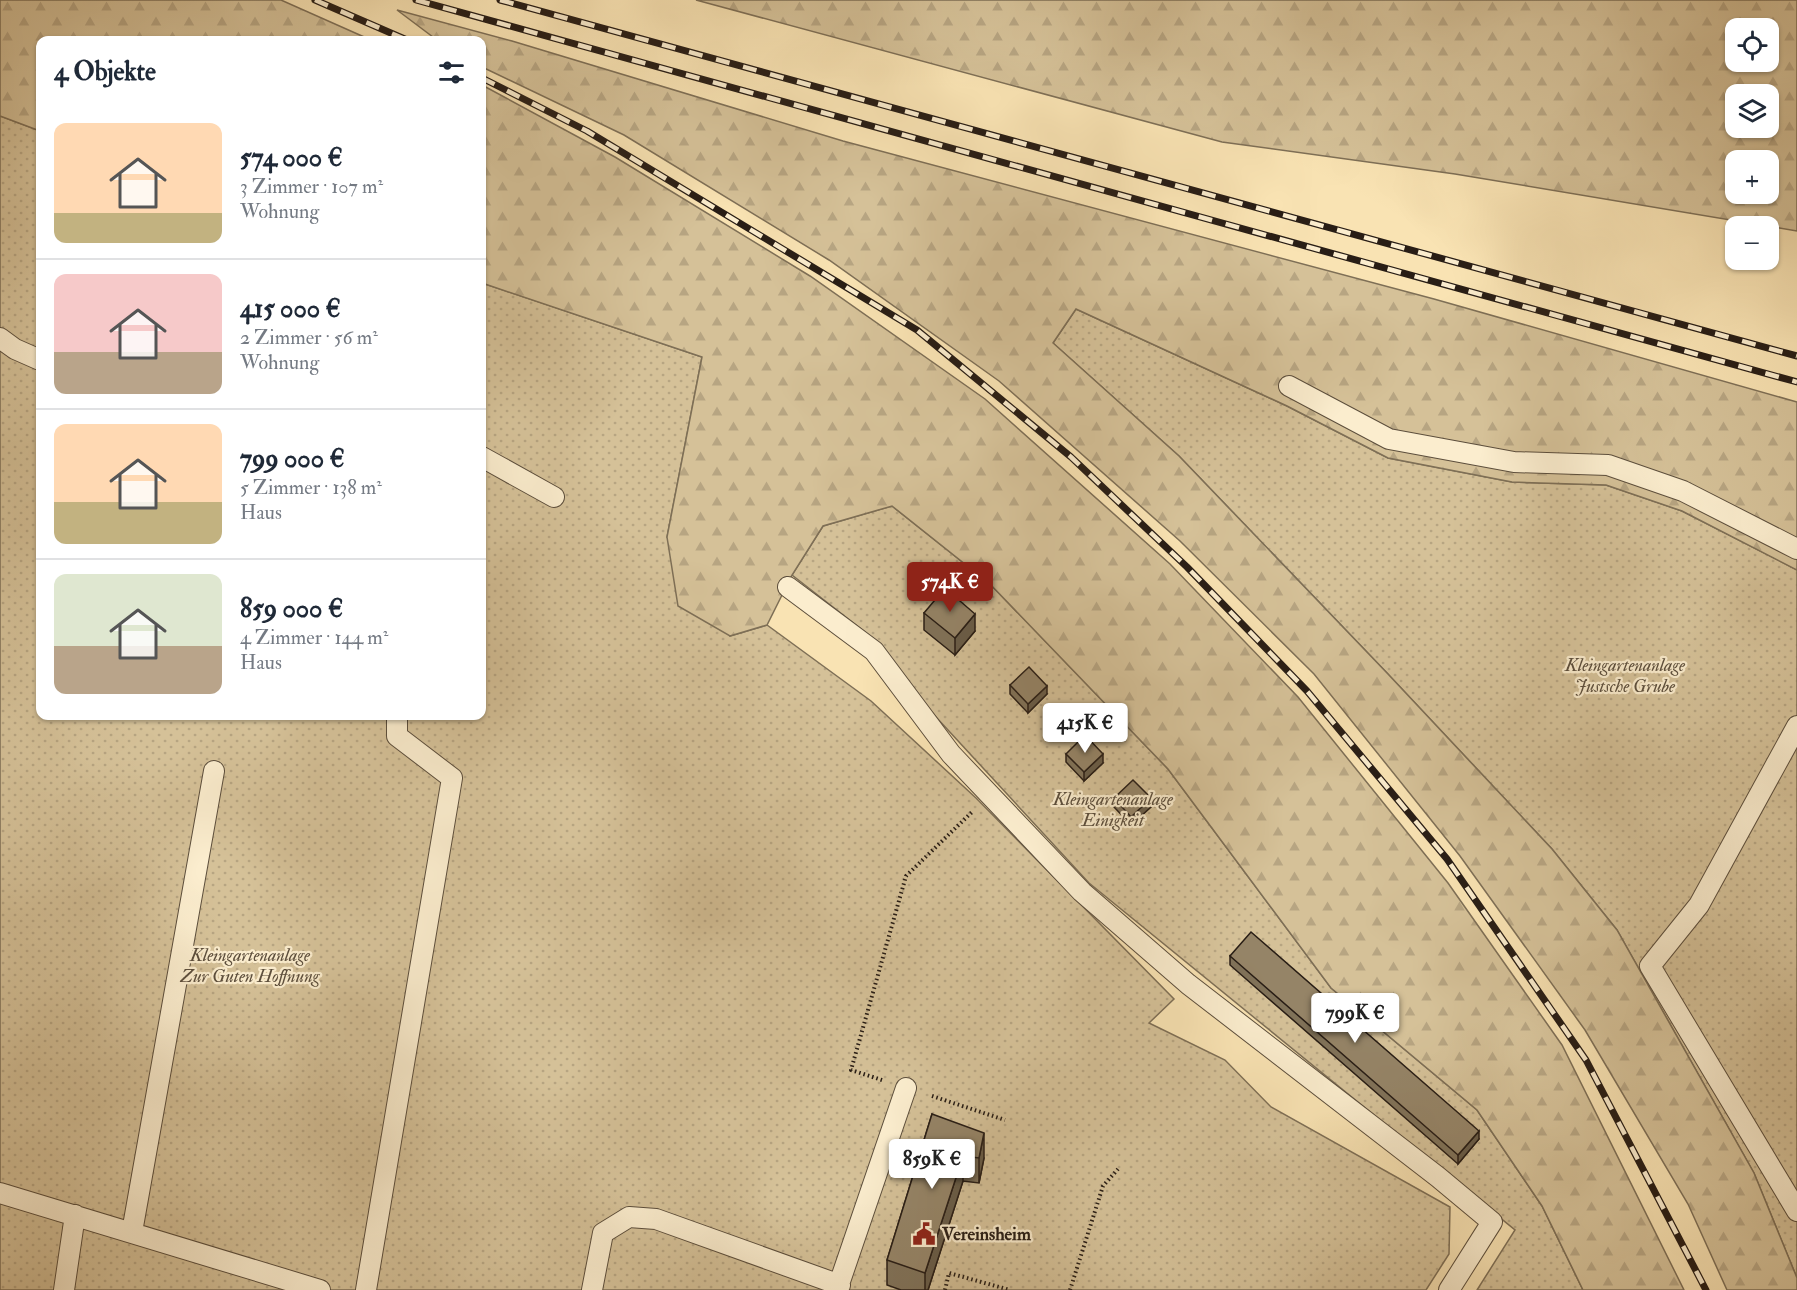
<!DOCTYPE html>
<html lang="de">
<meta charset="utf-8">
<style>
body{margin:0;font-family:"IM FELL Double Pica",serif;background:#f6f6f7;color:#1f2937;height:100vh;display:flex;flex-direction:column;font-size:22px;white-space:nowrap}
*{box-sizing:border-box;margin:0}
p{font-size:20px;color:#747a83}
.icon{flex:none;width:33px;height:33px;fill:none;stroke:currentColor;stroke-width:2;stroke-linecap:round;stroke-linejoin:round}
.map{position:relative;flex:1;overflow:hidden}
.sheet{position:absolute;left:36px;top:36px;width:450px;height:684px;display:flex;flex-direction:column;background:#fff;border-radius:12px;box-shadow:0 2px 4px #0004}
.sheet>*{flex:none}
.fabs{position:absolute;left:1725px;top:18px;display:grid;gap:12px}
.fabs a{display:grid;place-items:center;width:54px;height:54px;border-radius:12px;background:#fff;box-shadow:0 2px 4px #0004;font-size:30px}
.price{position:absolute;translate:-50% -51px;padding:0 14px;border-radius:6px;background:#fff;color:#222;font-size:20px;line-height:39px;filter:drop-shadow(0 2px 3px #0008)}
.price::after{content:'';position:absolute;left:50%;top:36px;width:18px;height:14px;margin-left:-9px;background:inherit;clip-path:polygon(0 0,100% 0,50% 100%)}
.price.active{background:#8f2418;color:#fff}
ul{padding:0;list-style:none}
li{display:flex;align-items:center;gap:18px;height:150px;padding:0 18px}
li+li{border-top:2px solid #e0e1e3}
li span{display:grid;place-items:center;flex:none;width:168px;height:120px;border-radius:12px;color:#555}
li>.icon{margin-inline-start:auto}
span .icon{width:72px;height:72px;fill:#fffc;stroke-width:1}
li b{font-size:26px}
h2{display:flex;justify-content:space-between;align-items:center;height:72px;padding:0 18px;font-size:26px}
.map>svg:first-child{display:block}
.grass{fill:url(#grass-dots);stroke:#7e6f56;stroke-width:1.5}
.forest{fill:url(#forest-firs);stroke:#7e6f56;stroke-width:1.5;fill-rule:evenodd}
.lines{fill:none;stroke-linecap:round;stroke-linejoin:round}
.service-casing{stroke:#5c4e3c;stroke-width:22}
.path{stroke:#281d15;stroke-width:4;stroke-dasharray:1.5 3;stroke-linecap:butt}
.service{stroke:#fbedce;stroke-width:20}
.rail-casing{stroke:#281d15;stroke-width:7}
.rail{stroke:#fbedce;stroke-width:4.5;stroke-dasharray:14;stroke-linecap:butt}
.wall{fill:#807259;stroke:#281d15;stroke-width:1.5}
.shaded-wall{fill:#685c48;stroke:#281d15;stroke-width:1.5}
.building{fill:#958467;stroke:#281d15;stroke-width:1.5}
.labels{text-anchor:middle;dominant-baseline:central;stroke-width:4.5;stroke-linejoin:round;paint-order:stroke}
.park-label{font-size:18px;font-style:italic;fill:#5c4e3c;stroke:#fbedce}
.poi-label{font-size:18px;font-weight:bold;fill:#281d15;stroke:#fbedce;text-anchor:start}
</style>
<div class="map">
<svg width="1797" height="1290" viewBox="0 0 1797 1290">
<defs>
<pattern id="grass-dots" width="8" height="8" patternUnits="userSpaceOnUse" patternTransform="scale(1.5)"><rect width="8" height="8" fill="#d5c198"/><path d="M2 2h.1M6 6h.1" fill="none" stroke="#b7a582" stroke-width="1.8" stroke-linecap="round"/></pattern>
<pattern id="forest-firs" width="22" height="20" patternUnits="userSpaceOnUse" patternTransform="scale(1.5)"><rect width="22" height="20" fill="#d5c198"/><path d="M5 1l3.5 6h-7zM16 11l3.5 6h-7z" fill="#b7a582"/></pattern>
</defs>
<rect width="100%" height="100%" fill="#f9e3b3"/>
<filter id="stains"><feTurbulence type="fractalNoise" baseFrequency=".00333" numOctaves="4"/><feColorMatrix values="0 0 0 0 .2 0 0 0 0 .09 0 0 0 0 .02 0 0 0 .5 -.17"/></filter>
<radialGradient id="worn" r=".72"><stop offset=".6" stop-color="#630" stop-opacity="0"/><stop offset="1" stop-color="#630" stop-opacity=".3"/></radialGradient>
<path class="grass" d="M0,116L40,131V716H482V283L702,357L667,537L730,636L767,625L871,701L976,798L1174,999L1149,1023L1225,1060L1271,1107L1450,1207L1449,1254L1426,1290H0Z
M1076,309L1287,406L1388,458L1512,482L1606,485L1682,511L1797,570V1278L1754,1173L1617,930L1552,849L1387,673L1179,456L1053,343Z
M892,506L990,584L1168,769L1331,988L1477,1110L1542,1206L1583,1290H1477L1515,1230L1089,883L936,717L865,632L792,575L823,526Z"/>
<path class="forest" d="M0,0H281L371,40H40V131L0,116Z
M696,0H1797V231L1455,174L1222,142ZM1736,28H1768V62H1736ZM1736,94H1768V128H1736ZM1768,160V194H1736V160Z
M397,10L512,41L843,141L1434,299L1797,402V570L1682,511L1606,485L1512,482L1388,458L1287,406L1076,309L1053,343L1179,456L1387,673L1552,849L1617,930L1754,1173L1797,1278V1290H1727L1688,1204L1585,1030L1460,856L1314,674L1180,541L999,381L829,260L624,135L482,67V40H437Z
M482,85L615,157L810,276L985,399L1170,564L1298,697L1448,883L1562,1045L1684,1290H1583L1542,1206L1477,1110L1331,988L1168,769L990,584L892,506L823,526L792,575L767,625L730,636L678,606L667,537L702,357L482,283Z"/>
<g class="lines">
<g class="service-casing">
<path id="service" d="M0,338L15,349L40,360
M1289,386L1389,439L1514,462L1608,465L1683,491L1797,549
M482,457L554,497
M788,587L874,651L951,754L1082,892L1188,984L1438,1177L1492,1222L1449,1290
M1797,726L1699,905L1650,966L1797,1211
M0,1193L320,1290
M132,1232L214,771
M64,1290L75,1215
M366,1290L452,778L397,736V716
M592,1290L603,1233L629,1217L656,1219L840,1285
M837,1290L906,1088"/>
</g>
<path class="path" d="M882,1080L851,1070L906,876L972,812
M932,1096L1005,1120
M945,1290L949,1273L1010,1290
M1070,1290L1103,1186L1118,1169"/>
<use href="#service" class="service"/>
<g class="rail-casing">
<path id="rail" d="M315,0L407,40
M416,0L1797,382
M500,0L1797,356
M482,78L587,131L917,330L1071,457L1187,567L1307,691L1447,859L1586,1060L1706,1290"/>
</g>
<use href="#rail" class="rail"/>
</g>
<path class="wall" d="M924,613L975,631L955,655L924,630Z
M1010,685L1047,694L1028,713L1010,694Z
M1066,754L1103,763L1084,781L1066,762Z
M1114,798L1151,807L1131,825L1114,807Z
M1230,956L1479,1139L1458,1164L1230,965Z
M932,1114L984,1158L979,1183L963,1181L928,1290H901L887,1285V1260Z"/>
<path class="shaded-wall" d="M975,614V631L955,655V638Z
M1047,686V694L1028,713V704Z
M1103,754V763L1084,781V772Z
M1151,798V807L1131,825V817Z
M1479,1131V1139L1458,1164V1155Z
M984,1133V1158L979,1183V1158Z
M963,1156V1181L928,1290H925V1273Z"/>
<path class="building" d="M945,588L975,614L955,638L924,613Z
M1029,667L1047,686L1028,704L1010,685Z
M1085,735L1103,754L1084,772L1066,754Z
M1133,780L1151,798L1131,817L1114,798Z
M1251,932L1479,1131L1458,1155L1230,956Z
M932,1114L984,1133L979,1158L963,1156L925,1273L887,1260Z"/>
<defs>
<g id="civic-bare" transform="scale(1.8)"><path d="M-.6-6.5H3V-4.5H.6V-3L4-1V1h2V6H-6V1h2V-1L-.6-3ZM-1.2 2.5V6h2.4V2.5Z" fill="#8f2418" stroke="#fbedce" stroke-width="2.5" paint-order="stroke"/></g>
</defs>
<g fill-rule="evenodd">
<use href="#civic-bare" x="924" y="1234"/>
</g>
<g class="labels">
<g class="park-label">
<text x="1625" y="665">Kleingartenanlage<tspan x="1625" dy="21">Justsche Grube</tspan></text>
<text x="1113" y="799">Kleingartenanlage<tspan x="1113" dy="21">Einigkeit</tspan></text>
<text x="250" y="955">Kleingartenanlage<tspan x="250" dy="21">Zur Guten Hoffnung</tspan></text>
</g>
<g class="poi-label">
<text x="942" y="1234">Vereinsheim</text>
</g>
</g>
<rect width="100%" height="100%" filter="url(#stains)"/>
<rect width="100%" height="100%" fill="url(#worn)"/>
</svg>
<div class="fabs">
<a><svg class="icon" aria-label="locate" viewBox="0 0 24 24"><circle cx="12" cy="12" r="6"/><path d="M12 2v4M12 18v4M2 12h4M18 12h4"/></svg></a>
<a><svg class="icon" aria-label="layers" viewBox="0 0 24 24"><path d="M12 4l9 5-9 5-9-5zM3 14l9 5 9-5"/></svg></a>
<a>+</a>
<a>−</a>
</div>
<b class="price active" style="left:950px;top:613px">574K €</b>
<b class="price" style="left:1085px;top:754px">415K €</b>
<b class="price" style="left:1355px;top:1044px">799K €</b>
<b class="price" style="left:932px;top:1190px">859K €</b>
<section class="sheet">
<h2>4 Objekte<svg class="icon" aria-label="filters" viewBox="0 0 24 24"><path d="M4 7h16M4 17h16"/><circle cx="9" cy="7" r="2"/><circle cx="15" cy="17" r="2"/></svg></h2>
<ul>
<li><span style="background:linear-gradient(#ffd9b3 75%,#c2b280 0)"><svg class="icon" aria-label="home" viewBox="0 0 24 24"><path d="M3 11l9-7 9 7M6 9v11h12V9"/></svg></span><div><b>574 000 €</b><p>3 Zimmer · 107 m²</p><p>Wohnung</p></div></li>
<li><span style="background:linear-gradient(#f6c9c9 65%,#b9a48a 0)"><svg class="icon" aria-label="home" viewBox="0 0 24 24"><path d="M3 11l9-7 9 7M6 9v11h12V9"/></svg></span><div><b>415 000 €</b><p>2 Zimmer · 56 m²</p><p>Wohnung</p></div></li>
<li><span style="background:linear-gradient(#ffd9b3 65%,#c2b280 0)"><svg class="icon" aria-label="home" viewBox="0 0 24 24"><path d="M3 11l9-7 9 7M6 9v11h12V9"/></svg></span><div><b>799 000 €</b><p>5 Zimmer · 138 m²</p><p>Haus</p></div></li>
<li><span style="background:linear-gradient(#dfe7d0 60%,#b9a48a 0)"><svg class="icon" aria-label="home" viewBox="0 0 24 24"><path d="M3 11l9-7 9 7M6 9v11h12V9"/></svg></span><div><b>859 000 €</b><p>4 Zimmer · 144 m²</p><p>Haus</p></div></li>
</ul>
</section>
</div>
